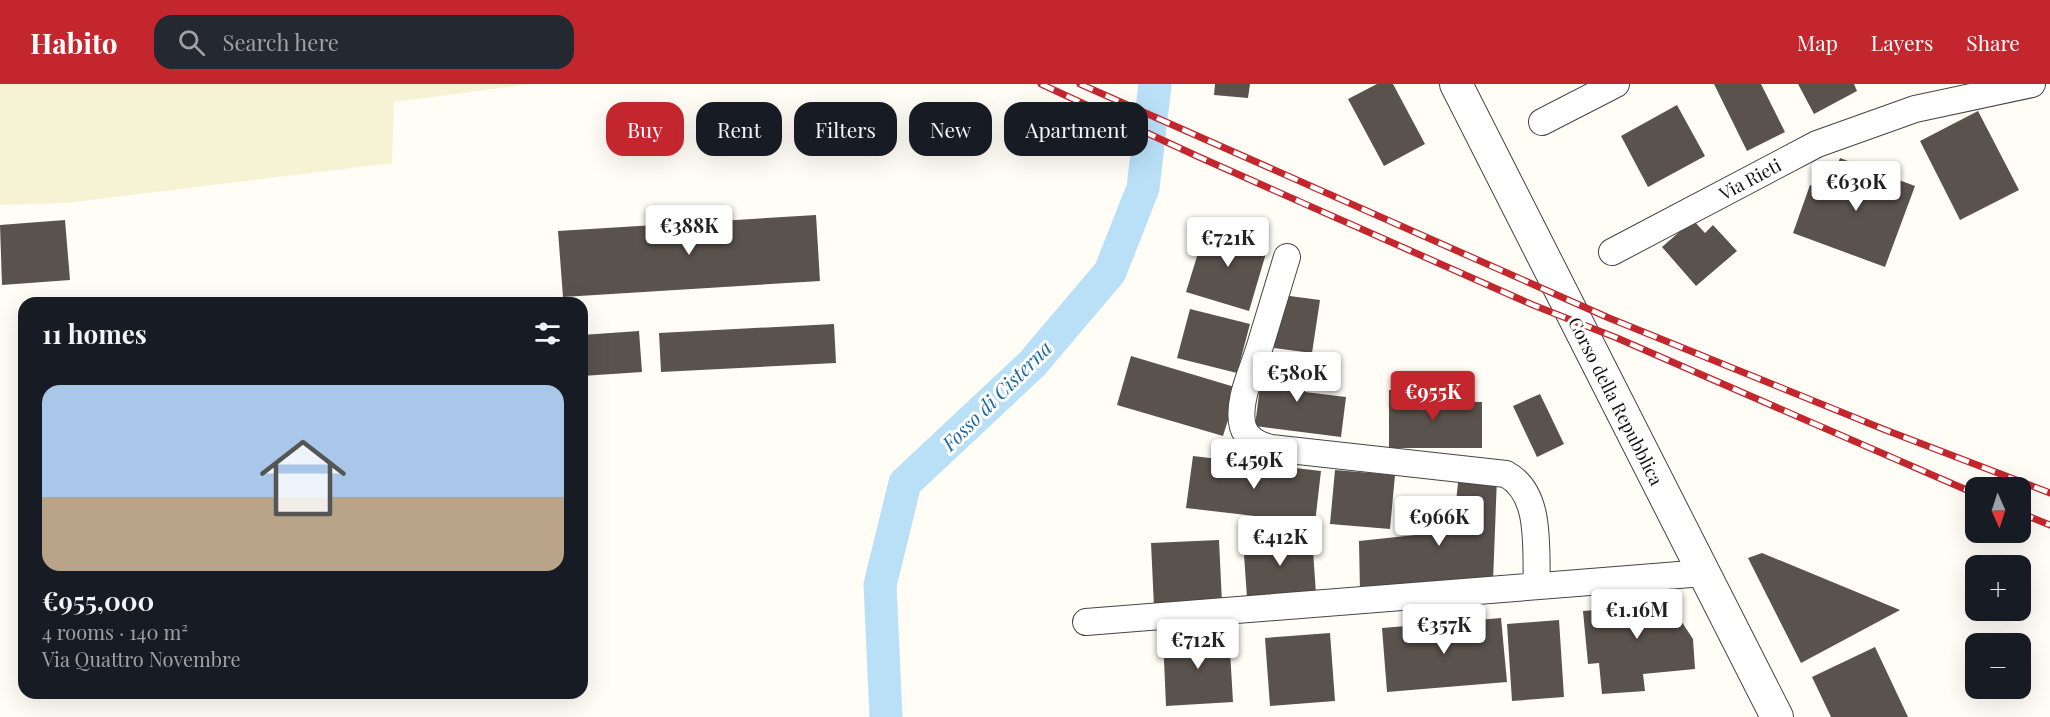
<!DOCTYPE html>
<meta charset="utf-8">
<style>
body{margin:0;font-family:"Playfair Display",serif;background:#242831;color:#f1f3f6;height:100vh;display:flex;flex-direction:column;font-size:22px;white-space:nowrap}
*{box-sizing:border-box;margin:0}
p{font-size:20px;color:#9ea1a6}
.icon{flex:none;width:33px;height:33px;fill:none;stroke:currentColor;stroke-width:2;stroke-linecap:round;stroke-linejoin:round}
.map{position:relative;flex:1;overflow:hidden}
.sheet{position:absolute;left:18px;top:213px;width:570px;height:402px;display:flex;flex-direction:column;background:#171b24;border-radius:18px;box-shadow:0 6px 24px #0002}
.sheet>*{flex:none}
.top-card{position:absolute;left:606px;top:18px;width:570px;height:54px;display:flex;gap:12px}
.needle{width:39px;rotate:177deg}
.tools{position:absolute;left:1965px;top:393px;display:grid;gap:12px}
.tools a{display:grid;place-items:center;width:66px;height:66px;border-radius:12px;background:#171b24;box-shadow:0 6px 24px #0002;font-size:30px}
.price{position:absolute;translate:-50% -51px;padding:0 14px;border-radius:6px;background:#fff;color:#222;font-size:20px;line-height:39px;filter:drop-shadow(0 2px 3px #0008)}
.price::after{content:'';position:absolute;left:50%;top:36px;width:18px;height:14px;margin-left:-9px;background:inherit;clip-path:polygon(0 0,100% 0,50% 100%)}
.price.current{background:#c4262e;color:#fff}
ul{padding:0;list-style:none}
li{display:grid;align-content:center;gap:12px;height:318px;padding:0 24px}
li+li{border-top:2px solid #363941}
li span{display:grid;place-items:center;height:186px;border-radius:18px;color:#555}
li>.icon{margin-inline-start:auto}
span .icon{width:108px;height:108px;fill:#fffc;stroke-width:1}
li b{font-size:26px}
h2{display:flex;justify-content:space-between;align-items:center;height:72px;padding:0 24px;font-size:26px}
.chip{padding:0 21px;border-radius:18px;background:#171b24;box-shadow:0 6px 24px #0002;font-size:21px;line-height:54px}
.chip.current{background:#c4262e;color:#fff}
header{display:flex;align-items:center;gap:36px;box-sizing:border-box;height:84px;padding:0 30px;background:#c4262e;color:#fff}
header strong{font-size:28px}
nav{display:flex;gap:33px;margin-inline-start:auto;font-size:21px}
.search{width:420px;height:54px;background:#242831;display:flex;align-items:center;gap:15px;box-sizing:border-box;padding:0 21px;border-radius:18px;color:#9ea1a6;font-size:22px}
.map>svg:first-child{display:block}
.farmland{fill:#f6f3d4}
.lines{fill:none;stroke-linecap:round;stroke-linejoin:round}
.canal{stroke:#b9e0f7;stroke-width:33}
.building{fill:#5a524d}
.minor-casing{stroke:#444;stroke-width:28}
.tertiary-casing{stroke:#444;stroke-width:34}
.minor{stroke:#fff;stroke-width:26}
.tertiary{stroke:#fff;stroke-width:32}
.rail-casing{stroke:#c4262e;stroke-width:7}
.rail{stroke:#fff;stroke-width:4.5;stroke-dasharray:14;stroke-linecap:butt}
.labels{text-anchor:middle;dominant-baseline:central;stroke-width:6;stroke-linejoin:round;paint-order:stroke}
.street-label{font-size:18px;fill:#111;stroke:#fff}
.water-label{font-size:20px;font-style:italic;fill:#1768a6;stroke:#fff}
</style>
<header>
<strong>Habito</strong>
<div class="search"><svg class="icon" aria-label="search" viewBox="0 0 24 24"><circle cx="10" cy="10" r="6"/><path d="M15 15l6 6"/></svg>Search here</div>
<nav><a>Map</a><a>Layers</a><a>Share</a></nav>
</header>
<div class="map">
<svg width="2050" height="633" viewBox="0 0 2050 633">
<rect width="100%" height="100%" fill="#fffdf5"/>
<path class="farmland" d="M0,0H530L394,18L392,79L66,119L0,121Z"/>
<g class="lines">
<path class="canal" d="M886,633L880,501L905,399L1032,280L1110,188L1143,104L1155,0"/>
</g>
<path class="building" d="M1215,0H1250L1248,14L1214,11Z
M1377,0H1393L1425,60L1384,82L1348,15Z
M1714,0H1761L1785,48L1747,67Z
M1798,0H1854L1857,7L1814,30Z
M1677,21L1705,72L1648,103L1621,52Z
M1978,27L2019,106L1960,136L1920,57Z
M1840,74L1915,102L1885,183L1793,149L1810,101L1828,107Z
M816,131L820,197L563,213L558,147Z
M65,136L70,196L2,201L0,141Z
M1693,136L1705,149L1713,141L1737,167L1696,202L1662,163Z
M1207,140L1269,159L1249,227L1186,208Z
M1282,211L1320,216L1312,269L1274,264Z
M1190,225L1250,240L1237,289L1177,274Z
M834,240L836,279L661,288L659,249Z
M639,247L642,288L582,292V251Z
M1131,272L1238,304L1223,352L1117,321Z
M1263,278L1308,283L1305,308L1346,313L1341,353L1255,342Z
M1389,306H1431V317L1482,318V364H1389Z
M1540,310L1564,360L1537,373L1513,322Z
M1193,372L1321,387L1315,439L1186,424Z
M1335,386L1395,391L1390,445L1330,440Z
M1459,389L1497,393L1493,498L1360,508L1359,457L1453,447Z
M1312,452L1316,510L1247,514L1243,456Z
M1219,456L1222,519L1154,523L1151,459Z
M1762,469L1900,526L1801,579L1748,474Z
M1658,502L1693,555L1695,585L1643,590L1645,607L1602,610L1599,579L1588,580L1583,527L1619,524L1617,506Z
M1501,534L1507,598L1387,608L1382,544Z
M1559,536L1564,613L1512,617L1507,540Z
M1330,549L1335,617L1270,622L1265,554Z
M1229,550L1233,618L1166,622L1163,554Z
M1875,563L1908,633H1831L1812,593Z"/>
<g class="lines">
<g class="minor-casing">
<path id="minor" d="M1542,38L1616,0
M1612,168L1817,60L1915,25L2032,0
M1287,173C1278,202 1269,232 1260,262C1253,286 1236,318 1243,343C1247,356 1259,361 1271,364L1506,390C1543,410 1535,466 1537,502
M1086,538L1704,489"/>
</g>
<g class="tertiary-casing">
<path id="tertiary" d="M1456,0L1777,633"/>
</g>
<use href="#minor" class="minor"/>
<use href="#tertiary" class="tertiary"/>
<g class="rail-casing">
<path id="rail" d="M1041,0L1199,73L1533,221L1617,254L1976,410
M1080,0L1609,234L1883,345L2050,409
M2020,429L2050,441"/>
</g>
<use href="#rail" class="rail"/>
</g>
<g class="labels">
<g class="street-label">
<text transform="translate(1750 95) rotate(-28)">Via Rieti</text>
<text transform="translate(1616 317) rotate(63)">Corso della Repubblica</text>
</g>
<g class="water-label">
<text transform="translate(996 311) rotate(-45)">Fosso di Cisterna</text>
</g>
</g>
</svg>
<div class="tools">
<a><svg class="needle" viewBox="-14 -14 28 28"><path d="M0-13l5 13h-10z" fill="#e53935"/><path d="M0 13l5-13h-10z" fill="#9ea1a6"/></svg></a>
<a>+</a>
<a>−</a>
</div>
<b class="price" style="left:1856px;top:128px">€630K</b>
<b class="price" style="left:689px;top:172px">€388K</b>
<b class="price" style="left:1228px;top:184px">€721K</b>
<b class="price" style="left:1297px;top:319px">€580K</b>
<b class="price current" style="left:1433px;top:338px">€955K</b>
<b class="price" style="left:1254px;top:406px">€459K</b>
<b class="price" style="left:1439px;top:463px">€966K</b>
<b class="price" style="left:1280px;top:483px">€412K</b>
<b class="price" style="left:1637px;top:556px">€1.16M</b>
<b class="price" style="left:1444px;top:571px">€357K</b>
<b class="price" style="left:1198px;top:586px">€712K</b>
<div class="top-card">
<a class="chip current">Buy</a>
<a class="chip">Rent</a>
<a class="chip">Filters</a>
<a class="chip">New</a>
<a class="chip">Apartment</a>
</div>
<section class="sheet">
<h2>11 homes<svg class="icon" aria-label="filters" viewBox="0 0 24 24"><path d="M4 7h16M4 17h16"/><circle cx="9" cy="7" r="2"/><circle cx="15" cy="17" r="2"/></svg></h2>
<ul>
<li><span style="background:linear-gradient(#a9c7e8 60%,#b9a48a 0)"><svg class="icon" aria-label="home" viewBox="0 0 24 24"><path d="M3 11l9-7 9 7M6 9v11h12V9"/></svg></span><div><b>€955,000</b><p>4 rooms · 140 m²</p><p>Via Quattro Novembre</p></div></li>
</ul>
</section>
</div>
